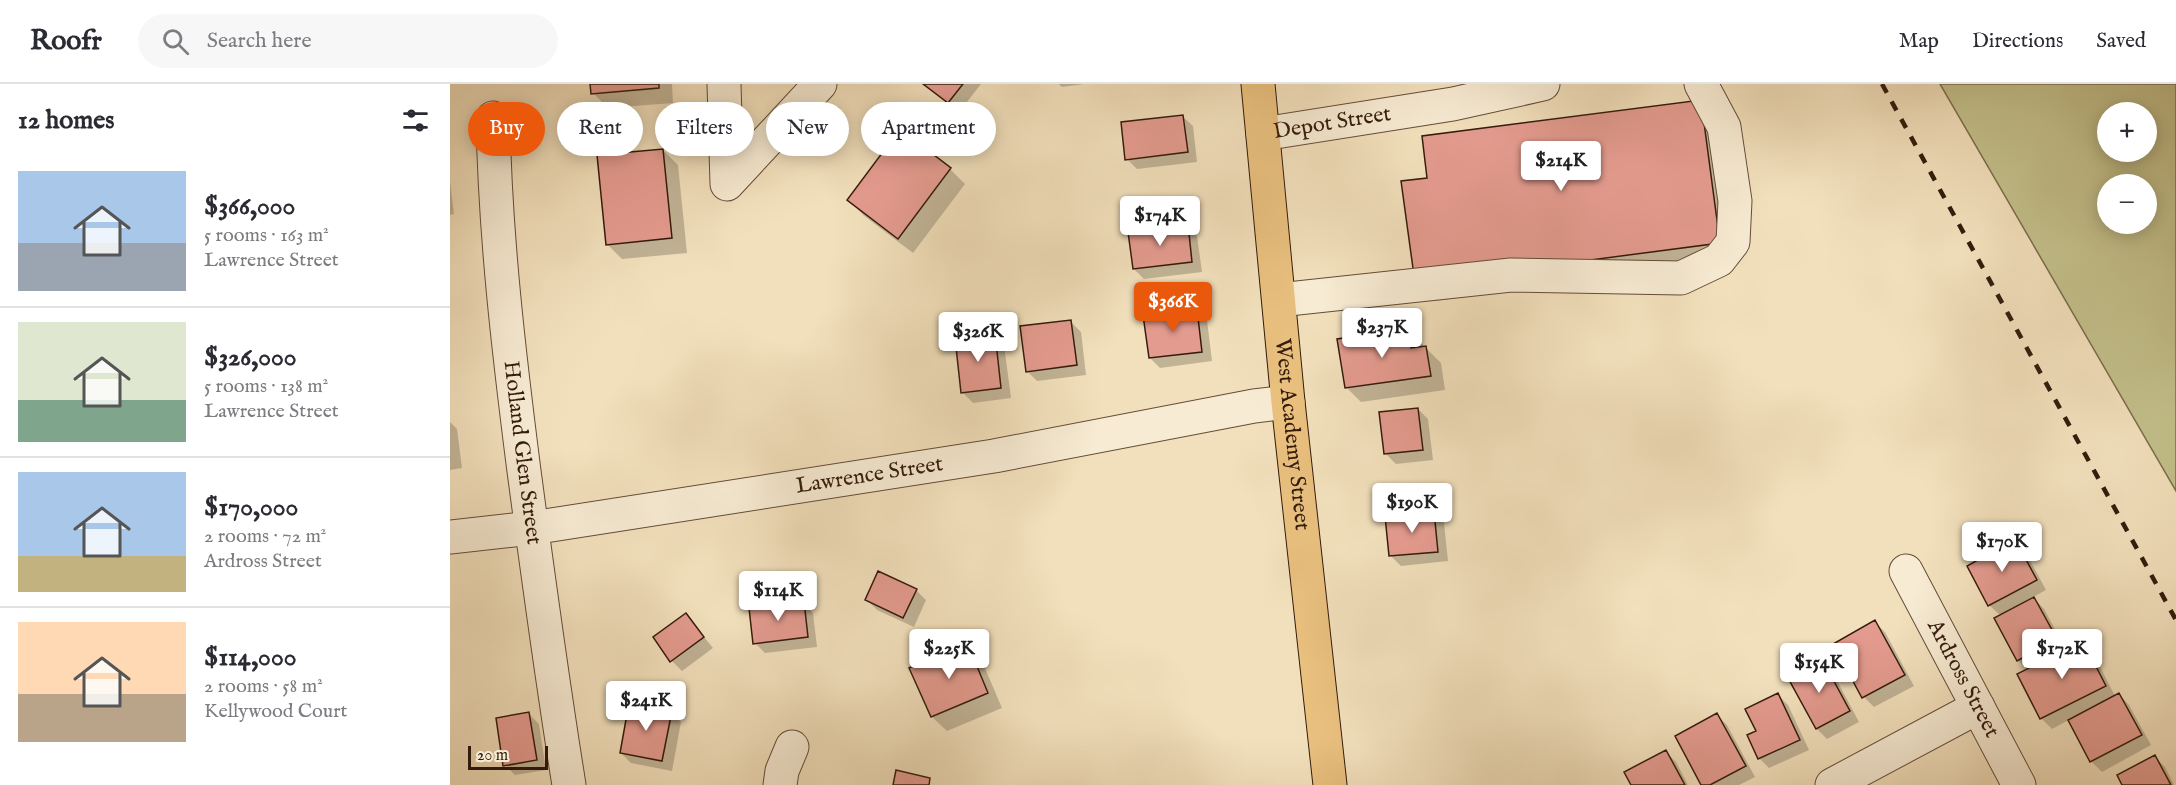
<!DOCTYPE html>
<meta charset="utf-8">
<style>
body{margin:0;font-family:"IM FELL English",serif;background:#f7f7f7;color:#2b2b33;height:100vh;display:flex;flex-direction:column;font-size:22px;white-space:nowrap}
*{box-sizing:border-box;margin:0}
p{font-size:20px;color:#7c7c81}
.icon{flex:none;width:33px;height:33px;fill:none;stroke:currentColor;stroke-width:2;stroke-linecap:round;stroke-linejoin:round}
.map{position:relative;flex:1;overflow:hidden}
.side{display:flex;flex-direction:column;background:#fff;width:450px}
.side>*{flex:none}
.hud{position:absolute;left:18px;top:18px;width:570px;height:54px;display:flex;gap:12px}
.fabs{position:absolute;left:1647px;top:18px;display:grid;gap:12px}
.fabs a{display:grid;place-items:center;width:60px;height:60px;border-radius:50%;background:#fff;box-shadow:0 3px 15px #0003;font-size:30px}
.scale{position:absolute;left:18px;bottom:15px;width:80px;box-sizing:border-box;padding-left:6px;border:3px solid #341b0c;border-top:0;font-size:16px;line-height:21px;white-space:nowrap;color:#341b0c;-webkit-text-stroke:4px #f7ebd3;paint-order:stroke}
.price{position:absolute;translate:-50% -51px;padding:0 14px;border-radius:6px;background:#fff;color:#222;font-size:20px;line-height:39px;filter:drop-shadow(0 2px 3px #0008)}
.price::after{content:'';position:absolute;left:50%;top:36px;width:18px;height:14px;margin-left:-9px;background:inherit;clip-path:polygon(0 0,100% 0,50% 100%)}
.price.active{background:#ea580c;color:#fff}
ul{padding:0;list-style:none}
li{display:flex;align-items:center;gap:18px;height:150px;padding:0 18px}
li+li{border-top:2px solid #e1e1e2}
li span{display:grid;place-items:center;flex:none;width:168px;height:120px;border-radius:0px;color:#555}
li>.icon{margin-inline-start:auto}
span .icon{width:72px;height:72px;fill:#fffc;stroke-width:1}
li b{font-size:26px}
h2{display:flex;justify-content:space-between;align-items:center;height:72px;padding:0 18px;font-size:26px}
.tag{padding:0 21px;border-radius:27px;background:#fff;box-shadow:0 3px 15px #0003;font-size:21px;line-height:54px}
.tag.active{background:#ea580c;color:#fff}
header{display:flex;align-items:center;gap:36px;box-sizing:border-box;height:84px;padding:0 30px;background:#fff;border-bottom:2px solid #e1e1e2}
header strong{font-size:28px}
nav{display:flex;gap:33px;margin-inline-start:auto;font-size:21px}
.search{width:420px;height:54px;background:#f7f7f7;display:flex;align-items:center;gap:15px;box-sizing:border-box;padding:0 21px;border-radius:33px;color:#7c7c81;font-size:22px}
main{display:flex;flex:1;min-height:0}
.map>svg:first-child{display:block}
.green{fill:#c3c08b;stroke:#7c6e4c;stroke-width:1.5;fill-rule:evenodd}
.shadow{fill:#0003}
.building{fill:#e49b8f;stroke:#341b0c;stroke-width:1.5}
.lines{fill:none;stroke-linecap:round;stroke-linejoin:round}
.minor-casing{stroke:#644c38;stroke-width:35}
.major-casing{stroke:#341b0c;stroke-width:35}
.minor{stroke:#f7ebd3;stroke-width:33}
.major{stroke:#e9c07e;stroke-width:33}
.rail{stroke:#341b0c;stroke-width:4.5;stroke-dasharray:10 10;stroke-linecap:butt}
.labels{text-anchor:middle;dominant-baseline:central;stroke-width:4.5;stroke-linejoin:round;paint-order:stroke}
.street-label{font-size:22px;fill:#341b0c;stroke:#f7ebd3}
</style>
<header>
<strong>Roofr</strong>
<div class="search"><svg class="icon" aria-label="search" viewBox="0 0 24 24"><circle cx="10" cy="10" r="6"/><path d="M15 15l6 6"/></svg>Search here</div>
<nav><a>Map</a><a>Directions</a><a>Saved</a></nav>
</header>
<main>
<section class="side">
<h2>12 homes<svg class="icon" aria-label="filters" viewBox="0 0 24 24"><path d="M4 7h16M4 17h16"/><circle cx="9" cy="7" r="2"/><circle cx="15" cy="17" r="2"/></svg></h2>
<ul>
<li><span style="background:linear-gradient(#a9c7e8 60%,#9aa5b1 0)"><svg class="icon" aria-label="home" viewBox="0 0 24 24"><path d="M3 11l9-7 9 7M6 9v11h12V9"/></svg></span><div><b>$366,000</b><p>5 rooms · 163 m²</p><p>Lawrence Street</p></div></li>
<li><span style="background:linear-gradient(#dfe7d0 65%,#7fa58c 0)"><svg class="icon" aria-label="home" viewBox="0 0 24 24"><path d="M3 11l9-7 9 7M6 9v11h12V9"/></svg></span><div><b>$326,000</b><p>5 rooms · 138 m²</p><p>Lawrence Street</p></div></li>
<li><span style="background:linear-gradient(#a9c7e8 70%,#c2b280 0)"><svg class="icon" aria-label="home" viewBox="0 0 24 24"><path d="M3 11l9-7 9 7M6 9v11h12V9"/></svg></span><div><b>$170,000</b><p>2 rooms · 72 m²</p><p>Ardross Street</p></div></li>
<li><span style="background:linear-gradient(#ffd9b3 60%,#b9a48a 0)"><svg class="icon" aria-label="home" viewBox="0 0 24 24"><path d="M3 11l9-7 9 7M6 9v11h12V9"/></svg></span><div><b>$114,000</b><p>2 rooms · 58 m²</p><p>Kellywood Court</p></div></li>
</ul>
</section>
<div class="map">
<svg width="1726" height="701" viewBox="0 0 1726 701">
<rect width="100%" height="100%" fill="#f2e0bc"/>
<filter id="stains"><feTurbulence type="fractalNoise" baseFrequency=".00333" numOctaves="4"/><feColorMatrix values="0 0 0 0 .2 0 0 0 0 .09 0 0 0 0 .02 0 0 0 .5 -.17"/></filter>
<radialGradient id="worn" r=".72"><stop offset=".6" stop-color="#630" stop-opacity="0"/><stop offset="1" stop-color="#630" stop-opacity=".3"/></radialGradient>
<path class="green" d="M1490,0H1726V407ZM1658,28H1696V68H1658ZM1658,100H1696V140H1658Z"/>
<path class="shadow" d="M142,0H222L223,19L158,24L143,9Z
M473,0H531L509,28Z
M609,0H634L612,3Z
M1251,17L1288,178L985,217L966,198L978,95Z
M732,32L743,42L747,78L687,85L677,75Z
M213,66L228,81L237,169L172,175L157,160Z
M500,85L515,100L463,169L413,131L399,116Z
M0,97L4,130L0,131Z
M737,142L747,152L752,188L694,195L684,185Z
M746,226L757,236L762,277L710,284L700,274Z
M621,238L631,248L636,291L587,297L577,287Z
M958,246L973,261V264H976L991,279L995,306L911,318L896,303Z
M544,251L554,261L561,314L523,319L513,309Z
M968,325L978,335L983,376L946,380L935,369Z
M0,338L7,345L12,384L0,386Z
M984,429L994,439L998,477L951,482L941,472Z
M1564,457L1575,467L1596,506L1583,513L1594,525L1617,567L1633,559L1643,569L1665,612L1669,610L1679,621L1701,661L1652,688L1642,678L1619,636L1602,645L1592,635L1569,591L1578,586L1568,576L1551,532L1539,521Z
M466,506L476,516L464,543L427,526L417,516Z
M353,519L363,529L367,563L315,569L305,559Z
M236,531L263,564L232,587L222,577Z
M1425,538L1435,548L1464,602L1424,623L1414,613L1385,561Z
M516,560L531,575L552,624L497,647L482,633L461,584Z
M1372,577L1382,587L1409,638L1377,655L1367,645L1340,594Z
M1328,611L1338,621L1359,666L1319,684L1309,674L1308,648Z
M221,628L231,638L222,687L181,679L171,669Z
M79,630L89,640L96,686L65,691L55,681Z
M1267,631L1277,641L1305,693L1289,701H1253L1227,652Z
M1216,668L1226,678L1238,701H1182L1176,689Z
M1705,673L1715,683L1724,701H1674L1669,691Z"/>
<path class="building" d="M140,0H209V4L141,10Z
M473,0H513L498,19Z
M1251,16L1270,159L965,199L951,97L977,94L972,52Z
M733,31L738,68L675,76L671,38Z
M450,45L501,84L448,155L397,116Z
M213,65L222,154L156,161L147,71Z
M738,140L742,178L683,185L678,148Z
M747,225L752,268L699,274L693,231Z
M621,236L627,281L576,288L570,242Z
M958,245L961,264L976,262L981,292L895,304L887,255Z
M545,249L551,304L511,309L505,254Z
M968,324L973,366L934,370L929,328Z
M984,427L988,468L939,472L935,432Z
M1565,455L1587,496L1538,522L1517,482Z
M428,487L467,505L453,534L415,516Z
M1584,513L1607,555L1567,577L1544,534Z
M354,517L358,553L303,560L299,524Z
M236,529L254,553L220,578L203,553Z
M1425,536L1455,591L1412,614L1383,560Z
M1633,557L1656,602L1590,635L1567,590Z
M517,558L538,609L481,633L459,584Z
M1372,575L1400,627L1366,645L1338,594Z
M1328,609L1350,656L1308,675L1297,651L1306,647L1295,625Z
M1669,609L1692,651L1640,678L1618,636Z
M179,619L222,627L212,677L170,669Z
M79,628L87,676L53,682L46,634Z
M1267,629L1296,682L1260,701H1251L1225,652Z
M1216,666L1235,701H1181L1174,688Z
M1705,671L1721,701H1672L1667,691Z
M446,686L480,694L479,701H443Z"/>
<g class="lines">
<g class="minor-casing">
<g id="minor">
<path d="M274,0L277,100L370,0"/>
<path id="s1" d="M43,34C45,152 59,270 74,387C88,492 102,596 119,701"/>
<path id="s2" d="M813,50L1003,20L1093,0"/>
<path d="M829,216L1061,191L1231,194L1269,176L1283,158L1285,117L1274,43L1251,0"/>
<path id="s3" d="M0,453L82,444L544,372L804,322L838,318"/>
<path id="s4" d="M1456,487L1569,701"/>
<path d="M330,701L332,687L342,663"/>
<path d="M1382,701L1528,623"/>
</g>
</g>
<g class="major-casing">
<g id="major">
<path id="s5" d="M808,0L838,318L880,701"/>
</g>
</g>
<use href="#minor" class="minor"/>
<use href="#major" class="major"/>
<path class="rail" d="M1432,0L1726,536"/>
</g>
<g class="labels">
<g class="street-label">
<text stroke="none"><textPath href="#s2" startOffset="70">Depot Street</textPath></text>
<text stroke="none"><textPath href="#s5" startOffset="352">West Academy Street</textPath></text>
<text stroke="none"><textPath href="#s1" startOffset="336">Holland Glen Street</textPath></text>
<text stroke="none"><textPath href="#s3" startOffset="424">Lawrence Street</textPath></text>
<text stroke="none"><textPath href="#s4" startOffset="122">Ardross Street</textPath></text>
</g>
</g>
<rect width="100%" height="100%" filter="url(#stains)"/>
<rect width="100%" height="100%" fill="url(#worn)"/>
</svg>
<div class="fabs">
<a>+</a>
<a>−</a>
</div>
<div class="scale">20 m</div>
<b class="price" style="left:1111px;top:108px">$214K</b>
<b class="price" style="left:710px;top:163px">$174K</b>
<b class="price active" style="left:723px;top:249px">$366K</b>
<b class="price" style="left:932px;top:275px">$237K</b>
<b class="price" style="left:528px;top:279px">$326K</b>
<b class="price" style="left:962px;top:450px">$190K</b>
<b class="price" style="left:1552px;top:489px">$170K</b>
<b class="price" style="left:328px;top:538px">$114K</b>
<b class="price" style="left:499px;top:596px">$225K</b>
<b class="price" style="left:1612px;top:596px">$172K</b>
<b class="price" style="left:1369px;top:610px">$154K</b>
<b class="price" style="left:196px;top:648px">$241K</b>
<div class="hud">
<a class="tag active">Buy</a>
<a class="tag">Rent</a>
<a class="tag">Filters</a>
<a class="tag">New</a>
<a class="tag">Apartment</a>
</div>
</div>
</main>
